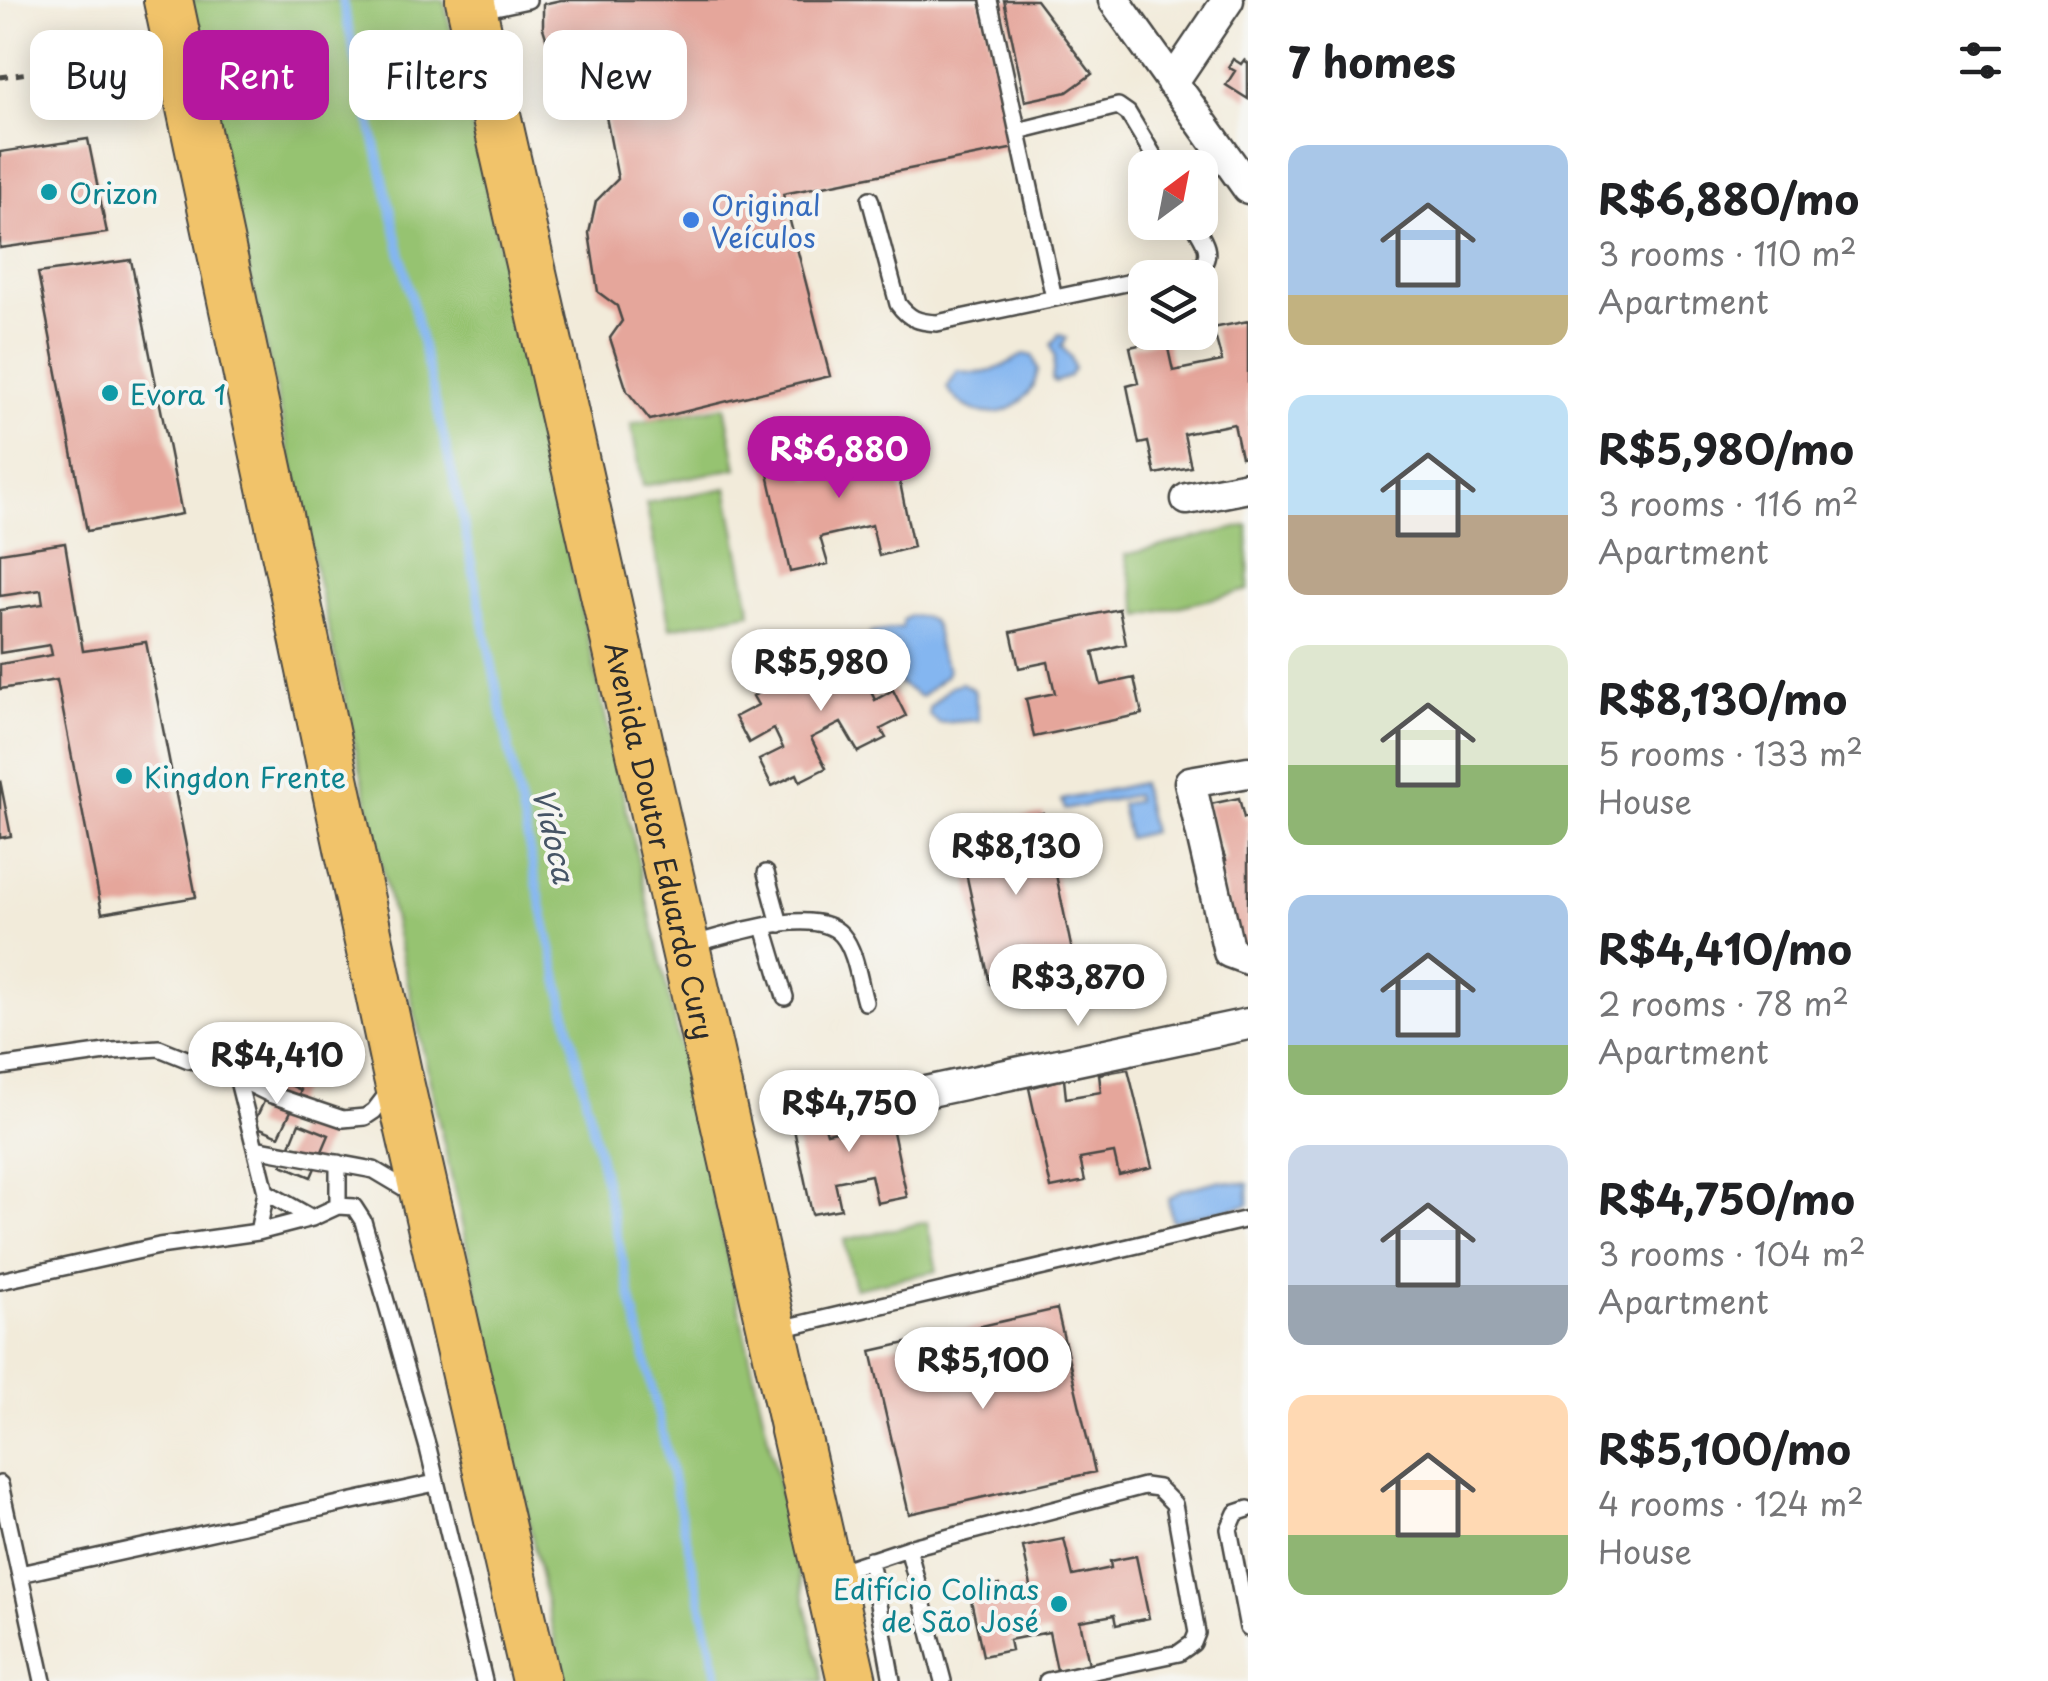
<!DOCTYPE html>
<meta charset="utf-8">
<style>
body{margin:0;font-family:"Playpen Sans",sans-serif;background:#f2f2f2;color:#202124;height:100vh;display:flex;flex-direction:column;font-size:38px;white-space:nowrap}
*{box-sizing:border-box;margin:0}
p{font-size:32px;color:#757577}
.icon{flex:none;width:55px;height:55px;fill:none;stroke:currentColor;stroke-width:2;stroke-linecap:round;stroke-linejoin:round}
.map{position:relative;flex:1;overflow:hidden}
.drawer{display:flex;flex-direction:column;background:#fff;width:800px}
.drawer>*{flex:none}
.hud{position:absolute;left:30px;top:30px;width:950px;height:90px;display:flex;gap:20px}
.needle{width:65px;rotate:32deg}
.buttons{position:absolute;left:1128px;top:150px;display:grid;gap:20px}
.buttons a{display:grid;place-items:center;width:90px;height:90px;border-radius:20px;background:#fff;box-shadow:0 5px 25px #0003;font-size:50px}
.price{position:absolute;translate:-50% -85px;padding:0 22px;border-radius:35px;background:#fff;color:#222;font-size:32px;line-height:65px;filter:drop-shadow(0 2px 5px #0008)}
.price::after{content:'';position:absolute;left:50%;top:60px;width:30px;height:22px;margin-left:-15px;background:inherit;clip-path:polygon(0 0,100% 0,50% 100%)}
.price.current{background:#b5179e;color:#fff}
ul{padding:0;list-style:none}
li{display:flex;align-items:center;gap:30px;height:250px;padding:0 40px}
li span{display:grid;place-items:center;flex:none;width:280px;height:200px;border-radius:20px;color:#555}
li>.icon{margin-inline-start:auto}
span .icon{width:120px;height:120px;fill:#fffc;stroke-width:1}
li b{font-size:42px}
h2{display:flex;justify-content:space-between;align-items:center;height:120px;padding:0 40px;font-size:42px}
.chip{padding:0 35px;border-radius:20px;background:#fff;box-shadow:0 5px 25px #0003;font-size:35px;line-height:90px}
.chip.current{background:#b5179e;color:#fff}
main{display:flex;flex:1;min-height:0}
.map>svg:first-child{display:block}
.green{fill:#96c371;stroke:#60774e;stroke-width:2.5}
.water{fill:#84b6f0;stroke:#58708e;stroke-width:2.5}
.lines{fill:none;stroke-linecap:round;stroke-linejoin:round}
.stream{stroke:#84b6f0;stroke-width:9}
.building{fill:#e5a69b}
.service-casing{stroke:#494845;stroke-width:20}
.minor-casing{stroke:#494845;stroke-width:35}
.primary-casing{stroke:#494845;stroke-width:52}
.path{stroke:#494845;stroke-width:5;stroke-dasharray:8 8;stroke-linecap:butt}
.service{stroke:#fff;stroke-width:15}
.minor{stroke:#fff;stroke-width:30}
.primary{stroke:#f1c36a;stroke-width:48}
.culture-dot{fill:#0f9aa8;stroke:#f6f6f2;stroke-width:4}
.shop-dot{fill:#3f7fe0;stroke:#f6f6f2;stroke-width:4}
.labels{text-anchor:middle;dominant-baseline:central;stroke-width:8;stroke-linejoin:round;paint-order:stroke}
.culture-label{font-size:28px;fill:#0d838f;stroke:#f6f6f2;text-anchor:start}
.shop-label{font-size:28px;fill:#366cbe;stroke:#f6f6f2;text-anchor:start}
.street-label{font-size:28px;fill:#2b2b2b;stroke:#f6f6f2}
.water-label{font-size:30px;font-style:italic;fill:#465566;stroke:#f6f6f2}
</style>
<main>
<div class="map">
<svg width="1248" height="1681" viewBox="0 0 1248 1681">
<rect width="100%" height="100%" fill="#f6f6f2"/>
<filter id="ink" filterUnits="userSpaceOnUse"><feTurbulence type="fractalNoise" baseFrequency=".01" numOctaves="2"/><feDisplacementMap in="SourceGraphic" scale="20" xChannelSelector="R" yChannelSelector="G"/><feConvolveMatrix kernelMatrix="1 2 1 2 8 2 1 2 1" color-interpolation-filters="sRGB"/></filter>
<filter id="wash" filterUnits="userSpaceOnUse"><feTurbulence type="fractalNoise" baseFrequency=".0048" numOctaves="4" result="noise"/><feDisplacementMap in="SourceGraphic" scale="40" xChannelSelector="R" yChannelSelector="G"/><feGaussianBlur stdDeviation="2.25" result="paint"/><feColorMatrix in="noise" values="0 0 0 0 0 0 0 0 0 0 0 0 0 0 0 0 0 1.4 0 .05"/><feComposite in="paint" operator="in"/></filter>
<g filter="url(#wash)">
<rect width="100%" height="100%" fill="#f2ebda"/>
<path class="green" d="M188,0H444L823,1681H564Z
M725,406L737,468L643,486L631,424Z
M727,488L751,613L670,628L646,503Z
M1248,525V590L1140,616L1125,555Z
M927,1222L937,1271L855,1288L844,1240Z"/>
<path class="water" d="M1059,334L1067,338L1061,346L1071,357L1074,369L1069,377L1055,382L1052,379L1055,357L1051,345Z
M1024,354L1033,356L1038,370C1028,418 975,429 947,388L958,371C986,378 1001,368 1024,354Z
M908,616C933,615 938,622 938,646C938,654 945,661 948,669L946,675L921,697L899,683L892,652L869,638L870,633L902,628L903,620Z
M962,683L974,690L979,720L939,723L929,715V708L951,686Z
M1141,783L1152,832L1128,838L1121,804L1136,801L1135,795L1065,810L1062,800Z
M1217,1181L1248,1184V1205L1172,1221L1168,1199L1182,1190Z"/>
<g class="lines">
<path class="stream" d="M342,0L461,511L534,872L719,1681"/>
</g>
<g id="blocks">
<path class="building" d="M561,0H980L1015,148L783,194L830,376L650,420L627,391L610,338L622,321L617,306L598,292L589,233L596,201L618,179L600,85L548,44L543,28V4Z
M1004,0H1036L1092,74L1067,92L1025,101Z
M1233,59L1241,64L1244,60L1248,63V99L1226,85L1235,71L1228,67Z
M88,139L107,233L0,248V152Z
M131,260L182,514L87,531L38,273Z
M1248,321V456L1241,457L1234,424L1184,434L1191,467L1155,474L1148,442L1139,444L1127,386L1138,383L1130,347L1166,339L1173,371L1222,361L1213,328Z
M889,428L913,547L879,556L872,525L820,537L828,564L790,572L764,456L799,448L808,479L858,470L852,437Z
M65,543L83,651L146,642L196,897L102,913L57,680L0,689V664L52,655L50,645L0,653V610L43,604L41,590L0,596V553Z
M1119,609L1126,644L1093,652L1101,685L1134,678L1142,714L1034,737L1026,699L1055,693L1048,662L1019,668L1011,632Z
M870,646L885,674L867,683L875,700L893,690L906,716L881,729L886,738L858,752L841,723L811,738L826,768L800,781L797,774L772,786L759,760L783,748L774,729L749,743L735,717L758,705L753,696L785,680L790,689L815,676L810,668L843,651L847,658Z
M0,780L11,836L0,838Z
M1239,798L1244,818L1248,817V948L1240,951L1217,864L1226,860L1206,805Z
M1043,813L1075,965L990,984L957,831Z
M1128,1069L1152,1167L1119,1175L1114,1153L1080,1159L1085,1181L1051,1188L1029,1088L1064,1079L1066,1098L1101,1092L1099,1074Z
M275,1078L301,1090L279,1136L253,1125Z
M885,1094L907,1197L877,1203L871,1175L835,1182L841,1209L812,1214L791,1115L820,1109L827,1133L861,1126L855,1100Z
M299,1123L329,1135L311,1177L282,1165Z
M1057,1309L1095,1472L909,1514L871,1351Z
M1064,1539L1073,1576L1111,1568L1110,1561L1136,1556L1149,1618L1116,1625L1114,1615L1080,1621L1089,1664L1057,1670L1049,1632L1009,1640L1011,1650L983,1656L969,1591L999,1585L1001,1592L1031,1586L1023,1547Z"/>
</g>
</g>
<g filter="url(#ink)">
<use href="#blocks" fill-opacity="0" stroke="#494845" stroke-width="2.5"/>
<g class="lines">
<g class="service-casing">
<path id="service" d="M989,0L1054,298
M476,11L528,0
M1018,131L1118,106L1128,113L1161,168
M870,199L898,304C909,319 918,322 937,323L1145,279
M1152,278L1203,265C1213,250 1201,237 1193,222
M766,873L780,924
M764,927L785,997
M690,945C725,936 815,904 842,935C856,951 859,982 865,1002
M0,1067L113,1051L159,1048L189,1060L210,1064L272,1095L343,1119L365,1117L374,1111L390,1090
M237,1077L255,1148
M266,1192L312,1218
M338,1206V1163
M258,1232L266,1192L255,1148L374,1170L411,1192
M0,1281L159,1246L258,1232L312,1218L338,1206L354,1207L363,1221L428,1448L484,1681
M780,1329L1248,1219
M0,1484L43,1681
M1248,1509L1236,1513L1229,1529L1248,1628
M908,1548L943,1681
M870,1560L892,1681
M833,1573L908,1548L1144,1486L1158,1488L1174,1504L1197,1633L1193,1643L1179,1653L1047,1681
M20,1574L435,1483"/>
</g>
<g class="minor-casing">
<path id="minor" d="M1114,0L1248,188
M1172,83L1228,0
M1187,499L1248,487
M1248,772L1190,782L1229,952L1248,959
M921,1093L1248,1024"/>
</g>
<g class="primary-casing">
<g id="primary">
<path d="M168,0L397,1073L536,1681"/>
<path id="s1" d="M470,0L852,1681"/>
</g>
</g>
<path class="path" d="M0,77L141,57"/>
<use href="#service" class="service"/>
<use href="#minor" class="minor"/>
<use href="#primary" class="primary"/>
</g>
</g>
<g class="culture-dot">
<circle cx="49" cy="192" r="10"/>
<circle cx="110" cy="393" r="10"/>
<circle cx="124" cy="776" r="10"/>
<circle cx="1059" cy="1604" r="10"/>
</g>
<circle class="shop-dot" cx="691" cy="220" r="10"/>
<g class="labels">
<g class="culture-label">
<text x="69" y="192">Orizon</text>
<text x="130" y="393">Evora 1</text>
<text x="144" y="776">Kingdon Frente</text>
<text x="1039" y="1588" text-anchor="end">Edifício Colinas<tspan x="1039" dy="32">de São José</tspan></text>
</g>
<g class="shop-label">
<text x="711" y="204">Original<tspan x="711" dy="32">Veículos</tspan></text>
</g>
<g class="street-label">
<text stroke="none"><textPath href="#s1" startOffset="862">Avenida Doutor Eduardo Cury</textPath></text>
</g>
<g class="water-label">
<text transform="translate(555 835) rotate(77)">Vidoca</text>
</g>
</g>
</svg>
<div class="buttons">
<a><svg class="needle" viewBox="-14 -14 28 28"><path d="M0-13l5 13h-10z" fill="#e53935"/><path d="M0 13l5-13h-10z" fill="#757577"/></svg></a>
<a><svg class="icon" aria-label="layers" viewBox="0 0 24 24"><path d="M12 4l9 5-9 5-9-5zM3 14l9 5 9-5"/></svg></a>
</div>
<b class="price current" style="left:839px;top:501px">R$6,880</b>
<b class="price" style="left:821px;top:714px">R$5,980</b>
<b class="price" style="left:1016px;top:898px">R$8,130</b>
<b class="price" style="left:1078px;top:1029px">R$3,870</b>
<b class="price" style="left:277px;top:1107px">R$4,410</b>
<b class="price" style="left:849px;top:1155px">R$4,750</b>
<b class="price" style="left:983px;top:1412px">R$5,100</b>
<div class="hud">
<a class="chip">Buy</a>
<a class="chip current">Rent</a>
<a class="chip">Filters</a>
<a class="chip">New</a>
</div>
</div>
<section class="drawer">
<h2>7 homes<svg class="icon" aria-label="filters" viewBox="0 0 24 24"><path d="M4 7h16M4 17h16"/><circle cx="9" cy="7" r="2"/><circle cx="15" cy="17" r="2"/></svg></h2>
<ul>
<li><span style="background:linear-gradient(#a9c7e8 75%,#c2b280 0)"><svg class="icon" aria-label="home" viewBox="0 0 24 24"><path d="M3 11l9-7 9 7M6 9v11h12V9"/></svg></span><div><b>R$6,880/mo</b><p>3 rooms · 110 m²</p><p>Apartment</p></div></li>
<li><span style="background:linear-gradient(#bfe0f5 60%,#b9a48a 0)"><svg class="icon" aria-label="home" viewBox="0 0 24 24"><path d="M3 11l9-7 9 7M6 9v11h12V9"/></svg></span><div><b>R$5,980/mo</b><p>3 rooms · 116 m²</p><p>Apartment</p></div></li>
<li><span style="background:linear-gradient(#dfe7d0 60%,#8fb573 0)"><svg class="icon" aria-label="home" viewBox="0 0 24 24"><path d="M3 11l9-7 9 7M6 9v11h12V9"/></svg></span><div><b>R$8,130/mo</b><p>5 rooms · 133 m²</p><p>House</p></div></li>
<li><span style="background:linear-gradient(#a9c7e8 75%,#8fb573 0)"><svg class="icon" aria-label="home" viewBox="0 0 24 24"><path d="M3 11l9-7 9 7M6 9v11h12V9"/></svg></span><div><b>R$4,410/mo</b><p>2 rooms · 78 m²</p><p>Apartment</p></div></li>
<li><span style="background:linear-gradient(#c9d6e8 70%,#9aa5b1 0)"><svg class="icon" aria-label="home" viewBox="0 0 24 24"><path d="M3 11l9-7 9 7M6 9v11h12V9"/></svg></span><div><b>R$4,750/mo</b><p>3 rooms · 104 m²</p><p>Apartment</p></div></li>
<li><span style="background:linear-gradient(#ffd9b3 70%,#8fb573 0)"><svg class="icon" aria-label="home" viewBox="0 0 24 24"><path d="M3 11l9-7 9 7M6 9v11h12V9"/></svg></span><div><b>R$5,100/mo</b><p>4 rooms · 124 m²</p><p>House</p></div></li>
</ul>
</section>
</main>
